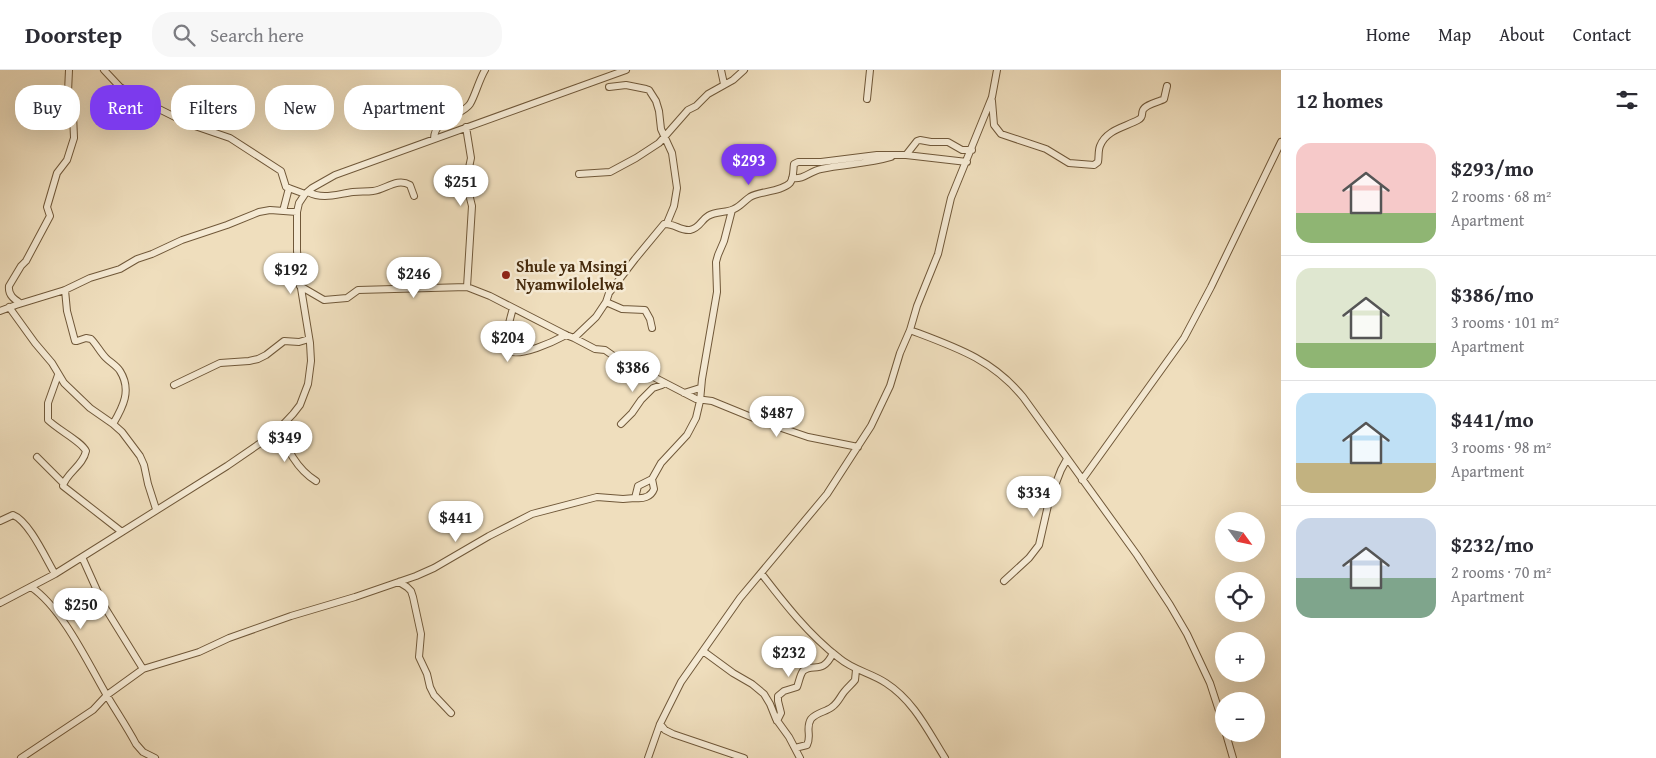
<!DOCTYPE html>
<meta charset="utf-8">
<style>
body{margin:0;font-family:"Gentium Book Plus",serif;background:#f7f7f7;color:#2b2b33;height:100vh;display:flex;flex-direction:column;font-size:19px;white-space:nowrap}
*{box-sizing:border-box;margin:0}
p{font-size:16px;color:#7c7c81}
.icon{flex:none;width:28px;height:28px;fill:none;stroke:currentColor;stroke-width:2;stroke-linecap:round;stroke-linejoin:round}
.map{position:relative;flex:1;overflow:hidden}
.side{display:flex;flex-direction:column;background:#fff;width:375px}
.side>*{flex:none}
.guide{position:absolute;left:15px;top:15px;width:475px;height:45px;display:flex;gap:10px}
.needle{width:32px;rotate:123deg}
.fabs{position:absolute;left:1215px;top:442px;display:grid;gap:10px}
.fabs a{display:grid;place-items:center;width:50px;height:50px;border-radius:50%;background:#fff;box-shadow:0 5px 20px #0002;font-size:25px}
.price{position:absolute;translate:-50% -42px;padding:0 11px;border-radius:18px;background:#fff;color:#222;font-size:16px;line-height:32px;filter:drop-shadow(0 1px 2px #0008)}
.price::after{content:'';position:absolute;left:50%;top:30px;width:15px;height:11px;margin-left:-8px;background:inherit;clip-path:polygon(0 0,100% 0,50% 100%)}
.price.on{background:#7c3aed;color:#fff}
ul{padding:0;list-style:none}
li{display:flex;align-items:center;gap:15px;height:125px;padding:0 15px}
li+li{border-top:1px solid #e1e1e2}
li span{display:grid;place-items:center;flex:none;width:140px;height:100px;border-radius:15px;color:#555}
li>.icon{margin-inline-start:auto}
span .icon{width:60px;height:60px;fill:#fffc;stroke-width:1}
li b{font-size:21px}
h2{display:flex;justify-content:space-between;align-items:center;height:60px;padding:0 15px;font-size:21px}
.tag{padding:0 18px;border-radius:20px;background:#fff;box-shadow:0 5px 20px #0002;font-size:18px;line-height:45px}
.tag.on{background:#7c3aed;color:#fff}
header{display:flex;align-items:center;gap:30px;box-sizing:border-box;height:70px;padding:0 25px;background:#fff;border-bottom:1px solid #e1e1e2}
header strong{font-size:24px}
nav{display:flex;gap:28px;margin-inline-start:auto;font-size:18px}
.search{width:350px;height:45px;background:#f7f7f7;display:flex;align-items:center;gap:12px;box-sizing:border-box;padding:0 18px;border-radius:20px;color:#7c7c81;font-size:19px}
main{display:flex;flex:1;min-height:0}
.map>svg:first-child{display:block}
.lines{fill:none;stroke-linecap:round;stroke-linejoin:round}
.minor-casing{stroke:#705839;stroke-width:8}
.minor{stroke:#f5ead4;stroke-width:6}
.poi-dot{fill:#8f2418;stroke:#f5ead4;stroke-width:2}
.labels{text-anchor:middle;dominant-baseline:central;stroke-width:5;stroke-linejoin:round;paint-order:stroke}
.poi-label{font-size:16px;font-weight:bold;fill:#462b0d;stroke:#f5ead4;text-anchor:start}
</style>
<header>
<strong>Doorstep</strong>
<div class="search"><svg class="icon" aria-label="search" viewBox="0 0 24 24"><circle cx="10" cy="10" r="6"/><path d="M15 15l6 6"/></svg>Search here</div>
<nav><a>Home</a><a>Map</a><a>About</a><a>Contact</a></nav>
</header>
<main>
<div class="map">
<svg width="1281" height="688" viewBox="0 0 1281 688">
<rect width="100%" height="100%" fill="#efdebd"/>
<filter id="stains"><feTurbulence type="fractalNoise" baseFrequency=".004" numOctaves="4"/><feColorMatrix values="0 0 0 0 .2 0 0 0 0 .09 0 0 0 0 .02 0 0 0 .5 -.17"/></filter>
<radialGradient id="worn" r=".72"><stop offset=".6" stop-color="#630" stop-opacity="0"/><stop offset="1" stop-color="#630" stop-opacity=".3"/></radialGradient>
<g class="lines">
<g class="minor-casing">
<path id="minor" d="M104,0L120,17L143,31L189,54L230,68L281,101L286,117L305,124
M721,0L724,14
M609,17L626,15L646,19L649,20L656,31L659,41L661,59L672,83L677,118L674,136L667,153
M867,29L870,0
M992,31L994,55L1001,64L1046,79L1069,93L1094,95L1098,92C1099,87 1098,81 1100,76C1106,60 1125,57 1138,50C1144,47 1141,44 1143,40C1146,34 1159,32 1164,29L1167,16
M466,57L471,88L466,112L472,136L467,217
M434,69C434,48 462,46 470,34C475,26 479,10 485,0
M906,85L967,92
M579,104L610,102L636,88L659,73L688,40L696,36L708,24L733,10L744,0
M792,108C804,110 810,101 821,99C844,94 868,94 891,87
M308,122C323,130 337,124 353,122C360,121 366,122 373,121C385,120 397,107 410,115L414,126
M283,141L289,118
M300,216L324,230L347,228L358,220L467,217L490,226L566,265L574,268L595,279L605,280L615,287L696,329L712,331L761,351L808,367L858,377
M65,220L67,241L75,271H77L86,268L91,269C97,275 100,282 106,288C110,292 117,296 120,301C132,320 123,337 113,354
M606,232L622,239L645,240L650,249L652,258
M20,233C14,229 8,225 9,216L21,196L26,191L50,146L47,137L57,103L67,90L74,68L73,44L68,22L69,0
M9,237L35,273L52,293L64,313L90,338L113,354L122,362L140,386L144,395L148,414L156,439
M513,238C510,249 503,272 508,281C521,287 553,272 566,265
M0,241L16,235L65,220L90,208L120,199L137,189L152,184L182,170L227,155L259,142L270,140L297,142
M910,260C955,277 992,289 1023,327L1137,485L1170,535L1187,564L1210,613L1224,656
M574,268L596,247L606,232L609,223L635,189L664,154C674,153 680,161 690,160C700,158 701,150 708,146C716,141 726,143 734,139C741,136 744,131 750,127C760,121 781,122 790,113C794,108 793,100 794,94L798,92H821L877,85H906L917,71L920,70L931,72H948L962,80H972
M58,305L48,333V350C58,360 81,371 86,381C83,396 66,403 63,416L122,462
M174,315L220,293L249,291L258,289L266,285L284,271L299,272L309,269
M684,323L700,318
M621,354L632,343L641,330L653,318L662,315L664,313
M281,357C284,377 298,400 316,411
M37,387L63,413
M1082,410L1184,268L1211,217L1281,72
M635,428C643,429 651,427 654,419L652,409
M0,451L13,445C29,451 46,489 55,504
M82,487L104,536L143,599
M761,503C784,533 809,565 839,588C853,600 871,603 886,613C914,631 928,661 945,688
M1004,511L1029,488L1039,475L1049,431L1061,400L1067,389
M399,512L407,517L411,521L413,527L421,564L419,587L427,604L430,617L434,625L451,643
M31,517C62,538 87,591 106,624C116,641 127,657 136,674L143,682L155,688
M0,533L55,504L227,396L275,363L293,344L300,335L308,314L311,291L310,273L301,218L297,181V142L299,133L305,124L312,118L335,105L626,0
M703,581L733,603L752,614L764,624L770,634L776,649L789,667L800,688
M777,651L781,643L778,631V626L784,621L797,617C799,612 800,605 803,601C813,592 822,606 833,583
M660,654L665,660L673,664L744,688
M1226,664L1233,688
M795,678L807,675C812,666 805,658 811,649C817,642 826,642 832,637C838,633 840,627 844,622C848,617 852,614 855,610L856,600
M21,688L93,640L107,625L143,599L199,582L229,568L291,546L355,527L416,506L434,498L489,466L532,444L597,427L623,429L635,428L638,416L652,409L661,393L687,365L696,348L700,331L702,309L717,222L716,192L718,185L724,171L732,140
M648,688L660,654L681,612L740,528L827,424L871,356L890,316L900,283L910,260L917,236L938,184L951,128L988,37L992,27L997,0"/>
</g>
<use href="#minor" class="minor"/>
</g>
<circle class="poi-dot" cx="506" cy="205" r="5"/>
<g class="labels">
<g class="poi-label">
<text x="516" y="196">Shule ya Msingi<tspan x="516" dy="18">Nyamwilolelwa</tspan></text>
</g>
</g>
<rect width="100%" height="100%" filter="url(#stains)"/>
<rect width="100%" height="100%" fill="url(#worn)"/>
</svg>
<div class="fabs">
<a><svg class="needle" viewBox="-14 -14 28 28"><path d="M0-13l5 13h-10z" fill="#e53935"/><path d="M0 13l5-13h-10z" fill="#7c7c81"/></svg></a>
<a><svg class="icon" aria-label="locate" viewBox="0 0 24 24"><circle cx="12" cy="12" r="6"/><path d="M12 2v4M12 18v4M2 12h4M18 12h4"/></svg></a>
<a>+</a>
<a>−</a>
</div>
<b class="price on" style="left:749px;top:116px">$293</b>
<b class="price" style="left:461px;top:137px">$251</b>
<b class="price" style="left:291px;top:225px">$192</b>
<b class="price" style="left:414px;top:229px">$246</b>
<b class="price" style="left:508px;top:293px">$204</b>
<b class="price" style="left:633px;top:323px">$386</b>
<b class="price" style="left:777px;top:368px">$487</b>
<b class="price" style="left:285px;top:393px">$349</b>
<b class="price" style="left:1034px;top:448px">$334</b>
<b class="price" style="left:456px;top:473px">$441</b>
<b class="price" style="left:81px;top:560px">$250</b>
<b class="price" style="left:789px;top:608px">$232</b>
<div class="guide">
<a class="tag">Buy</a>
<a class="tag on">Rent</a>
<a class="tag">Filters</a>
<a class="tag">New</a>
<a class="tag">Apartment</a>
</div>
</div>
<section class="side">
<h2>12 homes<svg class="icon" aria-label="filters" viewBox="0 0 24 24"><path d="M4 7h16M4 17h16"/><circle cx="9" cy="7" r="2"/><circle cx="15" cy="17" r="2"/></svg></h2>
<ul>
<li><span style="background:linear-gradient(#f6c9c9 70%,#8fb573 0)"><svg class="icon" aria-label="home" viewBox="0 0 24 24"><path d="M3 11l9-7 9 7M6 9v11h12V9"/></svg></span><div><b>$293/mo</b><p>2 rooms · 68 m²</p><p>Apartment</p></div></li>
<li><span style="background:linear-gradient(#dfe7d0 75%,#8fb573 0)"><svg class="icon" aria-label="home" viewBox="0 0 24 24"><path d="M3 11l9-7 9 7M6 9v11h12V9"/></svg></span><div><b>$386/mo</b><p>3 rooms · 101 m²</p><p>Apartment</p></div></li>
<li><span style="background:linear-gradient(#bfe0f5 70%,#c2b280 0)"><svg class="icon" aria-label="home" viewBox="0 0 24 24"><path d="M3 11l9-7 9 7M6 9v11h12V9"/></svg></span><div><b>$441/mo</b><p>3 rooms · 98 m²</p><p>Apartment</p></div></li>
<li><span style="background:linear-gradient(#c9d6e8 60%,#7fa58c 0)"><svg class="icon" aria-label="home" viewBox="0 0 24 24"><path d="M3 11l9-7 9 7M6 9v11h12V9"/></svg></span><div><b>$232/mo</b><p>2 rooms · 70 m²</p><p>Apartment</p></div></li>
</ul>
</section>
</main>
